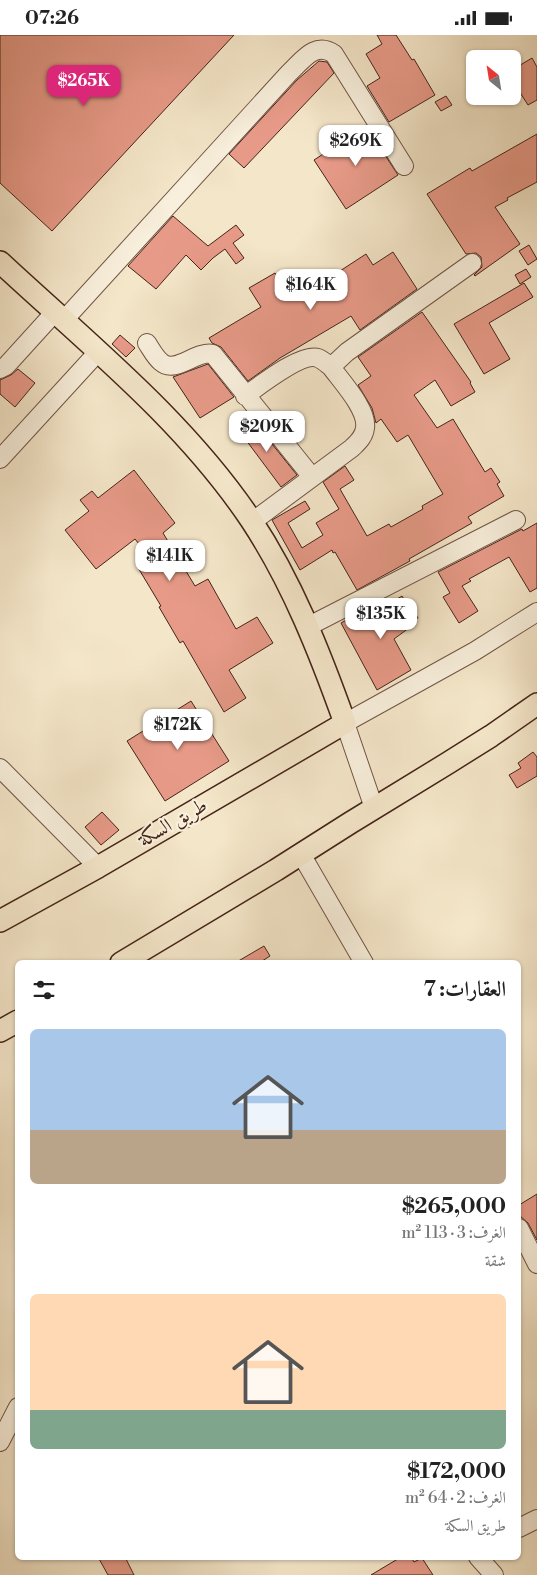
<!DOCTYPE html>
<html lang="ar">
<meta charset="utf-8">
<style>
body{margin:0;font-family:"Libre Bodoni",Amiri,serif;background:#f2f2f2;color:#222;direction:rtl;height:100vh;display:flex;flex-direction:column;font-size:19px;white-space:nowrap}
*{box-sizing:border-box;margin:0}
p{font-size:16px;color:#767676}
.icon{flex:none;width:28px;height:28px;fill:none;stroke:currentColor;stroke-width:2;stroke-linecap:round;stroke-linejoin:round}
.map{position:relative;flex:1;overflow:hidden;direction:ltr}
.drawer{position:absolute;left:15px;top:925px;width:506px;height:600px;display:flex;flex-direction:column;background:#fff;border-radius:8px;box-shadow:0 1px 4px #0004;direction:rtl}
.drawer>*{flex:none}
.needle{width:32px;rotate:330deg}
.tools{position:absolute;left:466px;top:15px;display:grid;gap:10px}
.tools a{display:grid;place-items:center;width:55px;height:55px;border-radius:8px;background:#fff;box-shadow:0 1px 4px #0004;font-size:25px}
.price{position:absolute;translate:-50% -42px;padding:0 11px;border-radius:10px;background:#fff;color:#222;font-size:16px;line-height:32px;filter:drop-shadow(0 1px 2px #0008)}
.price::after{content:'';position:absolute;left:50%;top:30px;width:15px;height:11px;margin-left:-8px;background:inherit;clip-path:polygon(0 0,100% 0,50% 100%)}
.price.on{background:#db2777;color:#fff}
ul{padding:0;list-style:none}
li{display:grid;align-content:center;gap:10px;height:265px;padding:0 15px}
li span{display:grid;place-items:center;height:155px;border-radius:8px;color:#555}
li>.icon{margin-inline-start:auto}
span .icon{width:90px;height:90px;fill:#fffc;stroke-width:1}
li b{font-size:21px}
h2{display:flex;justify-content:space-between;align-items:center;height:60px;padding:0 15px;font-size:21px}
.status{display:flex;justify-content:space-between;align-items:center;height:35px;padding:0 25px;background:#fff;direction:ltr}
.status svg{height:14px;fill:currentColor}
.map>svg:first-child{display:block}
.building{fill:#e79a88;stroke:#452419}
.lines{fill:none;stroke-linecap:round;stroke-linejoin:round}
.minor-casing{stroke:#715445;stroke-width:20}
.major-casing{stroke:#452419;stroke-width:24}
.minor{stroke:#f8efdc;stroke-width:18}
.major{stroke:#f4e6c9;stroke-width:21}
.labels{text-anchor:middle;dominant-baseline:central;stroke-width:4.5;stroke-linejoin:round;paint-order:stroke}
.street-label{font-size:20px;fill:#452419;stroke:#f8efdc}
</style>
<div class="status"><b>07:26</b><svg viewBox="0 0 49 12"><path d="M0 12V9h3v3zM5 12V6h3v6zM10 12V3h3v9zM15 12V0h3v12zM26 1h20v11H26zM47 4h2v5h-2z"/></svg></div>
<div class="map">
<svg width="537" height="1540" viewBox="0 0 537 1540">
<rect width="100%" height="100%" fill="#f4e6c9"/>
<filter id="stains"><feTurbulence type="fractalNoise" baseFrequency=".004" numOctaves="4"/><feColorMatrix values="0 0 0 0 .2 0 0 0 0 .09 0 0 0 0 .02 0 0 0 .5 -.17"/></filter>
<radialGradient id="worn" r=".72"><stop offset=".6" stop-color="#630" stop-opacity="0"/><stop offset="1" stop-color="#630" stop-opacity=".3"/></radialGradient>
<path class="building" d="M0,0H234L52,196L0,148Z
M377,0H396L412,25L414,24L435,60L389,87L367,51L380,43L366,19L382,9Z
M532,23L537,32V65L528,70L512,45V35Z
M319,26L327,27L334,38L244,133L229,119L297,45Z
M446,61L452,70L441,76L435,67Z
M366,91L398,140L346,174L314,125Z
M537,99V147L507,163L508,165L495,172L520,209L475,241L474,240L482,232L481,222L476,218L466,219L427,159L470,133L472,136Z
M173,181L208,211L236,190L244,200L233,208L244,223L236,229L225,214L213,223L201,235L186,220L156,254L128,231Z
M529,210L537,224L528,230L519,216Z
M393,217L417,254L360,295L351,281L280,323L248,346L221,312L212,308L209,303L261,272L249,253L275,238L287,258L312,242L317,251L366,219L373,230Z
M526,234L531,242L520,249L515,240Z
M524,248L533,262L489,288L510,324L484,339L454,289Z
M422,277L471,347L470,348L475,357L451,371L435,345L414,360L437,393L453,384L485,437L491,433L500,447L497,449L504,461L468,482L472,488L409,524L410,526L357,555L335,517L333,518L332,515L300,535L272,485L305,466L310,474L288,488L302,513L323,500L316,488L339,474L323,447L345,431L354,445L340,454L367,501L389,489L391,492L423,474L422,471L443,459L408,400L397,407L381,384L376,388L372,373L358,350L371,341L358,322Z
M120,300L135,313L126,322L112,309Z
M208,329L234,362L200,383L173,342Z
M18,334L35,348L15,372L0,359V345L11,340Z
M251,383L297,440L281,452L237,393Z
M134,435L175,488L163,498L195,551L208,544L236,594L257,582L273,608L229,635L246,663L224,677L183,606L180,608L159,572L161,571L137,531L150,523L135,504L96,534L65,495L89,476L80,465L92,456L98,463Z
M537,488V553L530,557L509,522L469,544L471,546L462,551L478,576L459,588L443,562L450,558L438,537L522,494L523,496Z
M402,561L411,576L413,574L418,583L411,587L413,590L394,604L411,635L377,655L341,588L374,570L377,576Z
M191,666L229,726L165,766L127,706Z
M533,717L537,722V741L517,753L509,740L521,733L518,728Z
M102,777L119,795L101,810L85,792Z
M264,911L270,921L259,928H235Z
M537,1159V1205L528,1188L519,1180V1170Z
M98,1522H125L134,1540H108Z
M401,1522H411L414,1527L422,1523L433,1540H371Z"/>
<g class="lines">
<g class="minor-casing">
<path id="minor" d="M64,285L289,38C303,25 315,6 334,19L404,131
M147,308C151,314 155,322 161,327C175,340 196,315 213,319L312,442
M0,334L6,331L55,277
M245,361C259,351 302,317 318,323C323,325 327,329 331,332
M0,424L98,317
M252,487L352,413C358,407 364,402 365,393C368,375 342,347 331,332L347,317L472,228
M307,592L516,485
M0,733L98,832
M374,773L345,688L475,616L537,577
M301,819L364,928
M519,1193L537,1229
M0,1407L18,1372
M519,1493L537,1484
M478,1522L494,1540"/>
</g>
<g class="major-casing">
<path id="major" d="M0,227C87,308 184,385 251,485C292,547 320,618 345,688L98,832L0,886
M121,928L276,835L350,788L448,728L491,701L537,669
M0,996L18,986"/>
</g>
<use href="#minor" class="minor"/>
<use href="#major" class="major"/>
</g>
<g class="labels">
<g class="street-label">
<text transform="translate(173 788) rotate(-30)">طريق السكة</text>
</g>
</g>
<rect width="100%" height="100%" filter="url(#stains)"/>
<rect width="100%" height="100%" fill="url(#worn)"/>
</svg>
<div class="tools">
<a><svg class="needle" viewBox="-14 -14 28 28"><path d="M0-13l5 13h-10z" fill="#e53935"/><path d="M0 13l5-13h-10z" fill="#767676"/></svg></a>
</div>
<b class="price on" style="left:84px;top:72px">$265K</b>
<b class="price" style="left:356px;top:132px">$269K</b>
<b class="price" style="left:311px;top:276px">$164K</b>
<b class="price" style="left:267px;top:418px">$209K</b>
<b class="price" style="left:170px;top:547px">$141K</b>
<b class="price" style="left:381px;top:605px">$135K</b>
<b class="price" style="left:178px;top:716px">$172K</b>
<section class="drawer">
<h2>العقارات: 7<svg class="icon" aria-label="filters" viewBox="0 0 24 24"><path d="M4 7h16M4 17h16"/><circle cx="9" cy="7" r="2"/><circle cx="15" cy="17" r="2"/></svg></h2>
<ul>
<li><span style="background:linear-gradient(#a9c7e8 65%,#b9a48a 0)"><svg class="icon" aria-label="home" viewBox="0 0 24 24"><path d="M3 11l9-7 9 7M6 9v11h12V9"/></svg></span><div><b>$265,000</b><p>الغرف: 3 · 113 m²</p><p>شقة</p></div></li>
<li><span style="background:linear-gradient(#ffd9b3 75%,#7fa58c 0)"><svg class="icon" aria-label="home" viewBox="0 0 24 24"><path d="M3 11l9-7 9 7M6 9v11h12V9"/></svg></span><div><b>$172,000</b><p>الغرف: 2 · 64 m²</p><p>طريق السكة</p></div></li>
</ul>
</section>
</div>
